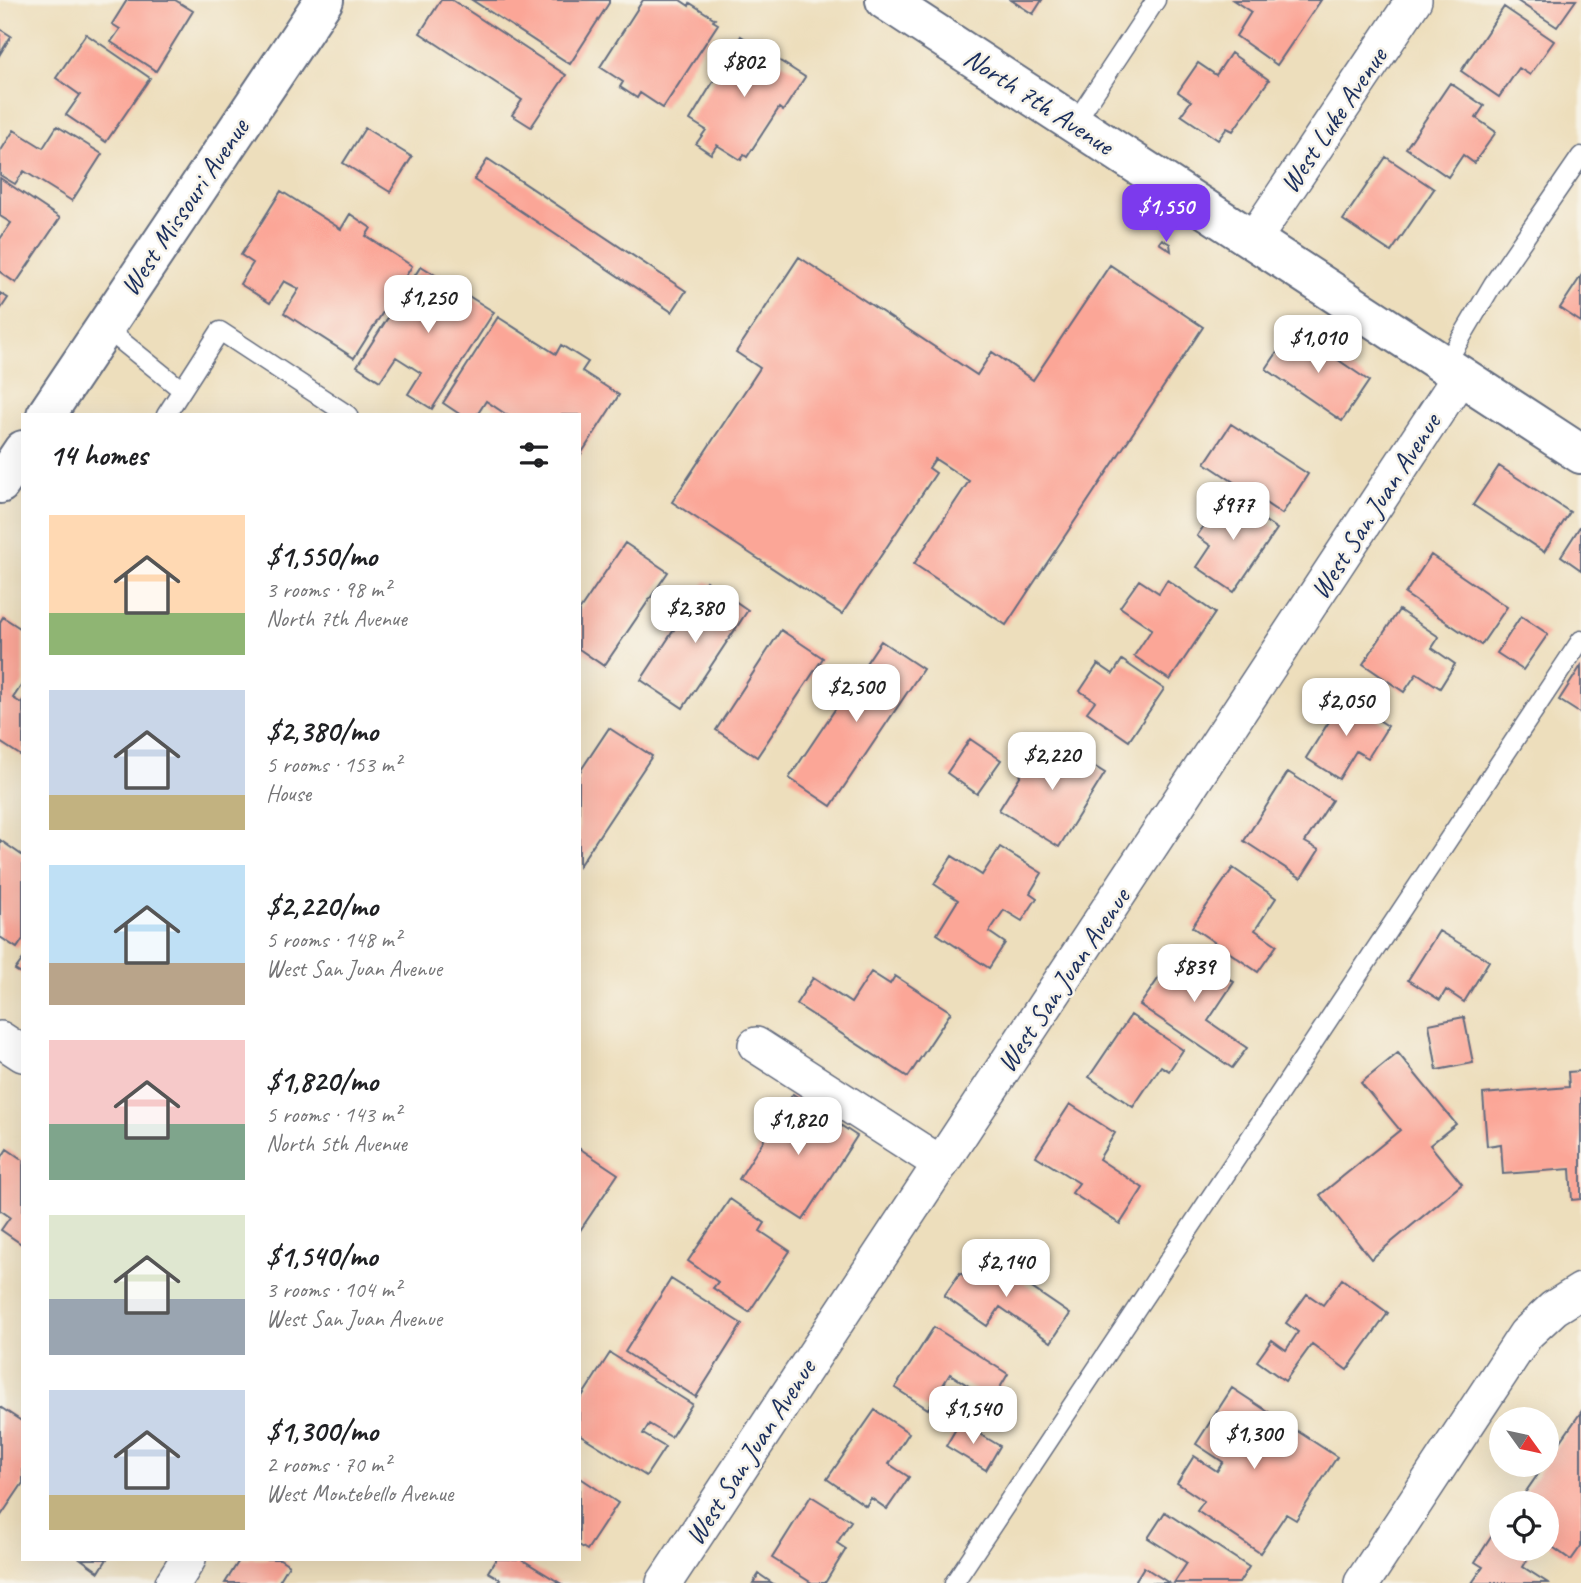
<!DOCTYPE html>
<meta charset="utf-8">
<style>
body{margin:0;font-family:Caveat,sans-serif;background:#f2f2f2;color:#202124;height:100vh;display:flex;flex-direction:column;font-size:26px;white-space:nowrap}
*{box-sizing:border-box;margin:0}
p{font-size:23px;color:#757577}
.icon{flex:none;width:38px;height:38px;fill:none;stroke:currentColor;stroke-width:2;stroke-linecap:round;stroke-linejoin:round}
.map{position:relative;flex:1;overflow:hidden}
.details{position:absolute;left:21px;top:413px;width:560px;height:1148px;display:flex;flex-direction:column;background:#fff;border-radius:0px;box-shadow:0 7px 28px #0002}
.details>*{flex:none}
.needle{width:46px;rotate:123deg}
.controls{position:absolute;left:1489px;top:1407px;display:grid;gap:14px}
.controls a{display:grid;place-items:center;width:70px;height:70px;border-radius:50%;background:#fff;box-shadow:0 7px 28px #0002;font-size:35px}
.price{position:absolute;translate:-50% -60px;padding:0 16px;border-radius:14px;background:#fff;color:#222;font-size:23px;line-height:46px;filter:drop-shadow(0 2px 4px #0008)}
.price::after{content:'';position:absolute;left:50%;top:42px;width:21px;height:16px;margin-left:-10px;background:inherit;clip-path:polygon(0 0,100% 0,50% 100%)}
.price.selected{background:#7c3aed;color:#fff}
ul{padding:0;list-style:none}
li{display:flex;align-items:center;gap:21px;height:175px;padding:0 28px}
li span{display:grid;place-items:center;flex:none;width:196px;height:140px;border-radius:0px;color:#555}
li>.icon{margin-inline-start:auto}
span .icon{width:84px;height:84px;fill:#fffc;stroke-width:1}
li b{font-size:30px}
h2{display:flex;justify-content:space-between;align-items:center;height:84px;padding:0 28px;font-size:30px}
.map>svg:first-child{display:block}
.building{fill:#fba697}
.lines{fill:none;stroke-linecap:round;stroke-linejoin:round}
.lane-casing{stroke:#646c7f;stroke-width:21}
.street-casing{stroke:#646c7f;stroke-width:38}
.secondary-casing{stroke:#646c7f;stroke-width:42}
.lane{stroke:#fff;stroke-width:18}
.street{stroke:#fff;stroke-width:35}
.secondary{stroke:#fff;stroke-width:38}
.labels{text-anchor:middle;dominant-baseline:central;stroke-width:5;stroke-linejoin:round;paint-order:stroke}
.street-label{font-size:28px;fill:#1b2f5e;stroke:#f7f3e8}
</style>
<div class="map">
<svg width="1581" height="1583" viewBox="0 0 1581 1583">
<rect width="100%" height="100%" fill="#f7f3e8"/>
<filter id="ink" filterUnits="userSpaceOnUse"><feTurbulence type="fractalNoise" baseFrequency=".0143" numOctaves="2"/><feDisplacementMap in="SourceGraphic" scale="14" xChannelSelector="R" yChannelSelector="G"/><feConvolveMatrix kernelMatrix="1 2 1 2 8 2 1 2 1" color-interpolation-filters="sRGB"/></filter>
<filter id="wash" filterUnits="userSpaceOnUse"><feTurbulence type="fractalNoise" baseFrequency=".00686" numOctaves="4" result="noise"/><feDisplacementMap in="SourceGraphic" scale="28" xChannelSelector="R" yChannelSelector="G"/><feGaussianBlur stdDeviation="1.57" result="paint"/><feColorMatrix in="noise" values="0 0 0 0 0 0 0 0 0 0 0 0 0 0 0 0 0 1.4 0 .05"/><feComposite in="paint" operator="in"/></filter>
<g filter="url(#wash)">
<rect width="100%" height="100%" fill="#eddebc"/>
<g id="blocks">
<path class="building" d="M127,0H175L193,11L156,71L111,42L120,29L112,24Z
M441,0H452L566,75L531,127L512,115L522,100L420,33Z
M472,0H609V3L570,64Z
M643,0H680L689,6L690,3L715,19L713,21L718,24L663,108L640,93L637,98L620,87L623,82L600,67Z
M1011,0H1042L1033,14Z
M1233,0H1321L1277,65L1236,36L1251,12Z
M1516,0H1576L1557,27Z
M1504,7L1554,41L1530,75L1519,68L1499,97L1461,71Z
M0,29L11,36L0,54Z
M86,34L150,78L106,142L66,115L80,95L56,78Z
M741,36L805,77L783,111L779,108L747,157L744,155L741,160L717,145L711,154L696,144L706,130L690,120Z
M1231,53L1269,80L1233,131L1227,128L1218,140L1181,115L1191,101L1178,92L1198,63L1216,75Z
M1450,83L1484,106L1476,118L1496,132L1474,163L1463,155L1448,177L1406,148Z
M57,126L102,154L72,201L24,171L15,184L0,175V152L14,130L43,148Z
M365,128L412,157L390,192L343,163Z
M1386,157L1434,189L1391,252L1343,220Z
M488,159L686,291L672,312L474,180Z
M0,178L60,218L16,283L0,272V239L11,223L0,216Z
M281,191L341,229L350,214L371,228L366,236L412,266L354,358L284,313L299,289L284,281L270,303L240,284L253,263L241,255Z
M1162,239L1170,244L1171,251L1159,243Z
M799,257L977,375L992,352L1033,380L1110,265L1203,327L1006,625L914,564L969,481L935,459L929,468L936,473L842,614L672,502L760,368L736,352Z
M421,266L494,312L432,409L408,394L421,373L396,357L380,381L357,366Z
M1581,276V322L1560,308Z
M0,293L8,298L0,310Z
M498,317L556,354L561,345L588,362L582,371L619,395L579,457V415H507L486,401L477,415H461L443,403Z
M1293,329L1369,381L1342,421L1266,369Z
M1231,424L1308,474L1282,514L1205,463Z
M1499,466L1570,512L1544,552L1473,505Z
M1225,494L1277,529L1234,592L1197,567L1211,546L1197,536Z
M1581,525V570L1561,556Z
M625,543L668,572L604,666L579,649V611Z
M1431,555L1507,607L1481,645L1405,594Z
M1139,580L1159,593L1167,580L1215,613L1170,680L1134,656L1152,629L1120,607Z
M706,581L748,610L683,708L641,680Z
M1399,610L1439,637L1432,648L1455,664L1440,688L1417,673L1404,692L1363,664Z
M1521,616L1548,634L1523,670L1497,653Z
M3,617L23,630V683L13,698L21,703L23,700V757L0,742V622Z
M781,630L823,658L757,757L716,730Z
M881,641L923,669L831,806L789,778Z
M1122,660L1164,689L1129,741L1087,712L1095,701L1080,691L1098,664L1113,674Z
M1581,666V714L1559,700Z
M1344,698L1388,726L1368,758L1356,751L1339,779L1306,758Z
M609,728L652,756L579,866V773Z
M1045,736L1105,773L1059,847L999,810Z
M970,739L1001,760L977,794L947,773Z
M1288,772L1332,800L1305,842L1319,850L1301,878L1244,841Z
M0,840L23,856V939L17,948L0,937Z
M1000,847L1042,873L1030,893L1037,898L1022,921L1004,910L989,932L1005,943L989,968L937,934L958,900L934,884L952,856L982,875Z
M1233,868L1276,898L1255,930L1277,945L1258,972L1192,927Z
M1439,931L1489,961L1464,1002L1446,990L1440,1000L1408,980Z
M1181,946L1234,982L1208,1021L1247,1048L1232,1068L1140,1005Z
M23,959V975L15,970Z
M871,972L890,984L895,976L951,1012L908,1077L796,1004L813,978L851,1003Z
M1131,1015L1183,1050L1169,1071L1161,1066L1133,1107L1089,1077Z
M1464,1017L1473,1063L1437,1070L1429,1024Z
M1398,1053L1456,1124L1430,1145L1462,1184L1371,1259L1320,1195L1400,1130L1361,1083Z
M1581,1071V1199L1572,1200L1570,1169L1503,1174L1501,1144L1487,1146L1483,1094L1569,1087L1568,1072Z
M793,1094L857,1136L803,1220L739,1179Z
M1070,1104L1115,1133L1099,1159L1143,1188L1120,1224L1072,1193L1079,1183L1036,1156Z
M579,1148L618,1174L579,1232Z
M7,1149L23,1160V1245L1,1230L10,1217L0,1210V1160Z
M730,1199L765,1223L760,1231L790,1251L749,1312L713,1288L718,1282L688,1261Z
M985,1256L1070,1314L1051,1342L1000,1307L987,1326L944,1296L960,1273L969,1279Z
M671,1279L742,1324L696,1397L625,1352Z
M1342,1279L1388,1313L1347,1370L1312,1344L1285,1381L1257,1361L1272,1340L1286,1350L1298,1332L1286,1323L1307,1294L1323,1305Z
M934,1327L1008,1374L992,1401L950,1374L928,1409L895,1388Z
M610,1353L692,1404L671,1437L649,1424L643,1434L665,1447L646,1476L579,1434V1401Z
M1232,1388L1337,1457L1296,1520L1286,1514L1260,1553L1197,1511L1204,1501L1177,1483L1194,1456L1217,1471L1223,1462L1196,1444Z
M0,1407L23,1422V1483L0,1517Z
M875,1410L909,1433L889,1464L909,1477L887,1509L871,1498L866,1506L827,1479Z
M1581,1412V1546L1571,1560L1547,1543V1503H1518Z
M960,1422L1000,1446L986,1470L946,1446Z
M579,1477L618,1503L587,1550L579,1545Z
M811,1496L851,1521L837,1543L846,1549L825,1583H812L772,1558Z
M1165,1512L1249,1567L1239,1583H1174L1187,1563L1148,1538Z
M1493,1534L1502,1539V1549H1516L1529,1557L1523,1567L1548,1583H1472L1483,1567L1475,1562Z
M81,1559H107L99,1572Z
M240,1559H280L289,1565L278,1583H225Z
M496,1559H521L560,1583H497L500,1579L488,1572Z
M1144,1567L1169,1583H1134Z
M759,1574L772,1583H753Z"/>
</g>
</g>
<g filter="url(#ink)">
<use href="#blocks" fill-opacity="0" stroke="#646c7f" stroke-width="2"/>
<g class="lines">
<g class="lane-casing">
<path id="lane" d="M1074,124L1156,0
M104,327L182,390
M1445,365L1493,284L1581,156
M166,415L220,331L348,415
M954,1583L1581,640"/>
</g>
<g class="street-casing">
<path id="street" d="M1253,240L1414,0
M0,1039L23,1054
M756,1045L941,1164
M173,1583L188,1559
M664,1583L1461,375
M1362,1583L1526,1334L1554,1308L1581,1291"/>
</g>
<g class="secondary-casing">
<path id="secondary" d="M885,0L1581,454
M46,415L324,0
M0,484L23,450"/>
</g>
<use href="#lane" class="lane"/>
<use href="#street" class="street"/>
<use href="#secondary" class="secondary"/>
</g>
</g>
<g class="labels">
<g class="street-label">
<text transform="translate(1039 101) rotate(33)">North 7th Avenue</text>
<text transform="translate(1333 120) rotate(-56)">West Luke Avenue</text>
<text transform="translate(184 207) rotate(-56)">West Missouri Avenue</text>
<text transform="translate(1375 506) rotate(-57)">West San Juan Avenue</text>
<text transform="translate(1063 980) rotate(-56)">West San Juan Avenue</text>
<text transform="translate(750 1452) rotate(-57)">West San Juan Avenue</text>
</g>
</g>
</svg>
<div class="controls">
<a><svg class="needle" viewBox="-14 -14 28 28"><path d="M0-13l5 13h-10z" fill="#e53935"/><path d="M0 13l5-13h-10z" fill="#757577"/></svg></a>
<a><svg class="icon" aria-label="locate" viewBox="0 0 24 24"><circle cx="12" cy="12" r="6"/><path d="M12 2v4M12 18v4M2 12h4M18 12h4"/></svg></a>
</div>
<b class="price" style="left:744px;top:99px">$802</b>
<b class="price selected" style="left:1166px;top:244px">$1,550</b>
<b class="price" style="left:428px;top:335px">$1,250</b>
<b class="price" style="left:1318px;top:375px">$1,010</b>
<b class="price" style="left:1233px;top:542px">$977</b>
<b class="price" style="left:695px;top:645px">$2,380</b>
<b class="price" style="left:856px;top:724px">$2,500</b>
<b class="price" style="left:1346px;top:738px">$2,050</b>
<b class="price" style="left:1052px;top:792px">$2,220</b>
<b class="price" style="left:1194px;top:1004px">$839</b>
<b class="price" style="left:798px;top:1157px">$1,820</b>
<b class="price" style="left:1006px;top:1299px">$2,140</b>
<b class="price" style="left:973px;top:1446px">$1,540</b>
<b class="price" style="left:1254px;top:1471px">$1,300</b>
<section class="details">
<h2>14 homes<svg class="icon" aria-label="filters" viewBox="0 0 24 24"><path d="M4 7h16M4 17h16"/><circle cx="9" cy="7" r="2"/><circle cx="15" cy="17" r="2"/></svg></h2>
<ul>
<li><span style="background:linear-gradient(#ffd9b3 70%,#8fb573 0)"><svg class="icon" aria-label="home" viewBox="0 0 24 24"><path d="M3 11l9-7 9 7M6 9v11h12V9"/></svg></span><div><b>$1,550/mo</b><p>3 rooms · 98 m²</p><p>North 7th Avenue</p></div></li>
<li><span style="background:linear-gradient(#c9d6e8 75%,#c2b280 0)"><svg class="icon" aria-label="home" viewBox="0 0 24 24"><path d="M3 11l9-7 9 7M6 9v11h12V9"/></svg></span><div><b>$2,380/mo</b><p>5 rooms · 153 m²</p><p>House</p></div></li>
<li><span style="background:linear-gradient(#bfe0f5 70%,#b9a48a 0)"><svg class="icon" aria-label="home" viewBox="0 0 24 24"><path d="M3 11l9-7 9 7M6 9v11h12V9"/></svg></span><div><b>$2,220/mo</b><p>5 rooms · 148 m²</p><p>West San Juan Avenue</p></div></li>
<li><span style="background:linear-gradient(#f6c9c9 60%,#7fa58c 0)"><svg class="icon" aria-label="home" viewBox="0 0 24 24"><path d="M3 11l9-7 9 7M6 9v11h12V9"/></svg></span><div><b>$1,820/mo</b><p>5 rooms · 143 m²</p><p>North 5th Avenue</p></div></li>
<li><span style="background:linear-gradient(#dfe7d0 60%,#9aa5b1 0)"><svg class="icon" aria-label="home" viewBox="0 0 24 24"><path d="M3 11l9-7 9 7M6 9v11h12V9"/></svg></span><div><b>$1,540/mo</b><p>3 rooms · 104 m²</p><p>West San Juan Avenue</p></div></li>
<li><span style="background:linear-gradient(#c9d6e8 75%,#c2b280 0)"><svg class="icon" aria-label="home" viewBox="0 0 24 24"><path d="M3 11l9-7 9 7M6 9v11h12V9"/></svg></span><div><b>$1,300/mo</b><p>2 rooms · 70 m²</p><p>West Montebello Avenue</p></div></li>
</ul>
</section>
</div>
